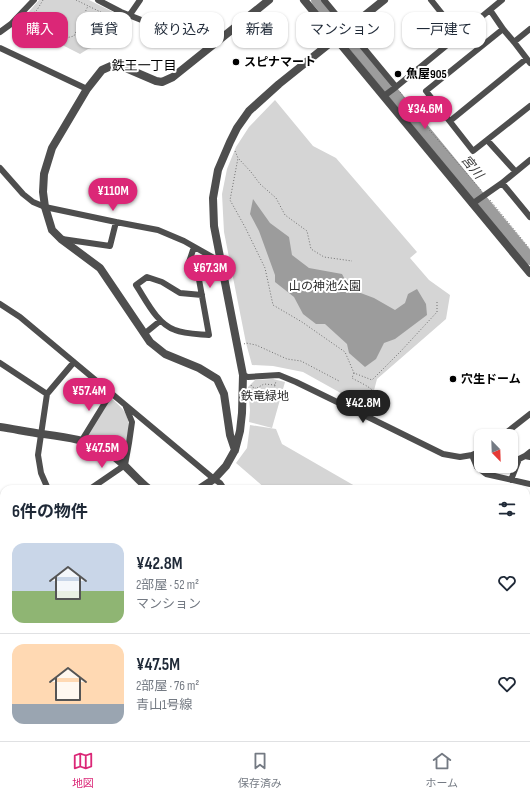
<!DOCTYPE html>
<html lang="ja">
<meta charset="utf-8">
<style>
body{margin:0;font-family:"Sofia Sans Condensed","Noto Sans JP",sans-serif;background:#f6f6f7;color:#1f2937;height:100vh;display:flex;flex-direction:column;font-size:15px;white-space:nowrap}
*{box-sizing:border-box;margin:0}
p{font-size:13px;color:#747a83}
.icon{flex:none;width:22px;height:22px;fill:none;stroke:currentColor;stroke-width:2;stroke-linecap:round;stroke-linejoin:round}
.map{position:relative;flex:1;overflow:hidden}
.side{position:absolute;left:0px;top:485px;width:530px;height:256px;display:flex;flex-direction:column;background:#fff;border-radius:12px 12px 0 0;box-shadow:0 1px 3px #0004}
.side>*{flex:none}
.hud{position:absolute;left:12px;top:12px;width:506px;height:36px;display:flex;gap:8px}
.needle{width:26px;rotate:157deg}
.fabs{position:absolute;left:474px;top:429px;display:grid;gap:8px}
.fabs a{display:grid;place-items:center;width:44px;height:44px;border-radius:8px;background:#fff;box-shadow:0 1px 3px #0004;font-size:20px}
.price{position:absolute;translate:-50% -34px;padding:0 9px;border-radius:14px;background:#db2777;color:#fff;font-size:13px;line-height:26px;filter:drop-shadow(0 1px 2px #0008)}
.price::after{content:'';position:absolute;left:50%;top:24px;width:12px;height:9px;margin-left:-6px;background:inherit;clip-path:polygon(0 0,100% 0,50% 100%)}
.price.selected{background:#222;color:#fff}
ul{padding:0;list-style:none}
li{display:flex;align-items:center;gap:12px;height:100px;padding:0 12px}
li+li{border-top:1px solid #e0e1e3}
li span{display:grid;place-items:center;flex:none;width:112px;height:80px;border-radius:12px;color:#555}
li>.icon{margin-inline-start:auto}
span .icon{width:48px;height:48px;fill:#fffc;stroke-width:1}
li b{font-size:17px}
h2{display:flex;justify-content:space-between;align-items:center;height:48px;padding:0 12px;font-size:17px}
.pill{padding:0 14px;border-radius:12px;background:#fff;box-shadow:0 1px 3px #0004;font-size:14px;line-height:36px}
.pill.selected{background:#db2777;color:#fff}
.menu{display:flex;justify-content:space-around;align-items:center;height:56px;border-top:1px solid #e0e1e3;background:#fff;font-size:11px;color:#747a83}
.menu a{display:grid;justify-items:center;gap:2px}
.menu .selected{color:#db2777}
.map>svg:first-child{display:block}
.green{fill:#d5d5d5}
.water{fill:#9c9c9c}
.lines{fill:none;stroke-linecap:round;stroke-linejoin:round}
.river{stroke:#9c9c9c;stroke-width:12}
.path{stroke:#707070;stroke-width:1;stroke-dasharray:1 2;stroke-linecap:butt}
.minor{stroke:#4e4e4e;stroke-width:6}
.tertiary{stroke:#4e4e4e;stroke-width:8}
.poi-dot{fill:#000;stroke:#fff;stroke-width:1.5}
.labels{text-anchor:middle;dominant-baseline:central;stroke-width:4;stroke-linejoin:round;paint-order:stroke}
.poi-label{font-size:12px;font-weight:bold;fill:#000;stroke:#fff;text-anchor:start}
.park-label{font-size:12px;fill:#2c2c2c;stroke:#fff}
.neighbourhood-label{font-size:13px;fill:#000;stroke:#fff}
.water-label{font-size:13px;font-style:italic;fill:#3d3d3d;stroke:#fff}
</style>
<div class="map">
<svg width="530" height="741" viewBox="0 0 530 741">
<rect width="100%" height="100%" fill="#fff"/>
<path class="green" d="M39,0H89L125,18L112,42L88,49L80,54L19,23Z
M275,100L313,146L336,158L417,252L410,258L429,280L450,295L446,319L377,379L371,402L373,411L303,372L273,366L252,365L246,343L224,232L222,194L227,169L236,147L249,127Z
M273,379L285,382L272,428L249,422L250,410L248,387L255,380Z
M112,399C135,417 129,428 124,453L121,454L108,446L87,435L109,400Z
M250,425L276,429L282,444L355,486L368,485L382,489H266L236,463L247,448Z
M526,538L530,539V682L526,685Z"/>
<path class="water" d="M253,199L270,223L289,237L292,255L309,268L342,274L350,289L374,298L395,310L405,303L408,294L417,289L426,304L427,315L395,339L384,343L376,359L365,367L349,353L347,344L325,324H316L303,314L294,297L275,282V275L259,231L250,214Z"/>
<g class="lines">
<path class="river" d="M317,0L530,259"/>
<path class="path" d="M43,0L37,10L29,17L30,21L66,38L74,36L88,6
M76,0L117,20L118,18
M400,92L419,118L481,190
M419,117L431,108
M235,151L238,158L230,200L245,227L265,268L273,305L302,322L345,352L354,373L372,380L401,351L437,312V300
M239,159L251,172L260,184L276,198L285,215L307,231L311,249L324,257L352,261
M490,200L530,249
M244,344L246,343L256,345L287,359L301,361L339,381
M354,373L352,378C360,383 378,389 377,400C377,404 374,409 372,413
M251,385L252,387L256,388
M272,398L276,381
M257,399L259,391L257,388L264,384L275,385"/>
<path class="minor" d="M98,0L121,12L210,47
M324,0L396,87
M431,0L459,35
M490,10L503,29L514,42L530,63
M129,16L140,0
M503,29L426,91L473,151L530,106
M0,32L11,24L34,0
M514,42L530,29
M0,48L87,89
M384,96L396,87L502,0
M450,121L526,59
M487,140L515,171
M0,168L23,194L33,202L45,207L116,222L158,230L184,241L221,262
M502,183L530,217
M472,204L502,183L530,160
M62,239L110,246L116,222
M194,247L187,268L198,274L209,335C199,334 184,334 175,330C157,324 146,300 136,285L147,277L162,282L180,293L202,295
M0,304L20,317L214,479L220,483L224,489
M144,334L160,321
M0,363L47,394
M243,375L248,377L279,375L296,382L370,418L443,454L460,457L472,455L481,451
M502,436L530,414
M82,440L111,393
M530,452L525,456L530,457
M472,455L477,467L486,474L530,484
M511,480L519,459L525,456
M48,489L41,473L38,455L47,394L74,362
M90,489L125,465L129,443L132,422L126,407
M0,506L4,511
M0,557H2L4,560
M0,616L4,622
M526,698L530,693
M0,717L4,720
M95,737L98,741
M173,737L176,741
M285,737V741
M459,737L464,741
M80,741L83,737
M229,741L232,737
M380,741L384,737
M497,741L500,737"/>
<path class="tertiary" d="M304,0L530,273
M0,427C14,429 28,432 43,434C66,437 90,440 110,454C125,463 135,478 149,489
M235,450L230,435L224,394L217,379L199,368L165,354L150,342L100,268L61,239L52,230L45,207L43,192L44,174L52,148L87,89L102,70L111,66H121L156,81L162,82L173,77L269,0
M199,489L214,479L226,466L235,450L240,431L242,413L243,375L214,226L213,198L218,170L230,142L237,128L249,111L279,84L384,0
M371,737L375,741
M15,741L17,737"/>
</g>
<g class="poi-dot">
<circle cx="236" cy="62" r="4"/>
<circle cx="398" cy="74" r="4"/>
<circle cx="453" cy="379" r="4"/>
</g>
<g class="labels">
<g class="poi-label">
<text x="244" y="62">スピナマート</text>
<text x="406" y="74">魚屋905</text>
<text x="461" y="379">穴生ドーム</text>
</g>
<g class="park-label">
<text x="325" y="286">山の神池公園</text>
<text x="265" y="396">鉄竜緑地</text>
</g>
<g class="neighbourhood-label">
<text x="144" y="66">鉄王一丁目</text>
</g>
<g class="water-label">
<text transform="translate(472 167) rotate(51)">宮川</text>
</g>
</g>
</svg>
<div class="fabs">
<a><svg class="needle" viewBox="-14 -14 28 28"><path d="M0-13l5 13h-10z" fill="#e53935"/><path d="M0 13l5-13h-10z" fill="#747a83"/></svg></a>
</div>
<b class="price" style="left:425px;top:130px">¥34.6M</b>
<b class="price" style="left:113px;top:212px">¥110M</b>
<b class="price" style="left:210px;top:289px">¥67.3M</b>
<b class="price" style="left:89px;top:412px">¥57.4M</b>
<b class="price selected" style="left:363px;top:424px">¥42.8M</b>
<b class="price" style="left:102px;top:469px">¥47.5M</b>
<div class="hud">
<a class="pill selected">購入</a>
<a class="pill">賃貸</a>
<a class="pill">絞り込み</a>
<a class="pill">新着</a>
<a class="pill">マンション</a>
<a class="pill">一戸建て</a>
</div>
<section class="side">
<h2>6件の物件<svg class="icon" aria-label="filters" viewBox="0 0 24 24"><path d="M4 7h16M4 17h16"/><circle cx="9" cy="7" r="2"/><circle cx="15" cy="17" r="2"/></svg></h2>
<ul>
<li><span style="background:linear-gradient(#c9d6e8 60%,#8fb573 0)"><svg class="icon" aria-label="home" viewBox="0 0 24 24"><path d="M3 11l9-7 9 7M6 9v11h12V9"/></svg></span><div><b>¥42.8M</b><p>2部屋 · 52 m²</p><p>マンション</p></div><svg class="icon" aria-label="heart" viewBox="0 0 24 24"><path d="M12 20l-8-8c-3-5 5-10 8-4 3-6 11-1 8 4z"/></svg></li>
<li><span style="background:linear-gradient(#ffd9b3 75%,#9aa5b1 0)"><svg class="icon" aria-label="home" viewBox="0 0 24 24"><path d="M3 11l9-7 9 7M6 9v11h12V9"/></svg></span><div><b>¥47.5M</b><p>2部屋 · 76 m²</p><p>青山1号線</p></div><svg class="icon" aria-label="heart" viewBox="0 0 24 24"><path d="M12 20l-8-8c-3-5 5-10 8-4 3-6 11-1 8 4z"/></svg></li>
</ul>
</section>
</div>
<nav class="menu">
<a class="selected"><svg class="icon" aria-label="map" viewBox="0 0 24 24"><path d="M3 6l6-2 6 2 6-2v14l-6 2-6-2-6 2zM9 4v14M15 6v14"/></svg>地図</a>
<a><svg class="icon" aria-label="saved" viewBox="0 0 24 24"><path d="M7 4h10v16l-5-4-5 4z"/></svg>保存済み</a>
<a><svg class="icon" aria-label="home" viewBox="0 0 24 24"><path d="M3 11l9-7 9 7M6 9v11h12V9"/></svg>ホーム</a>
</nav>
